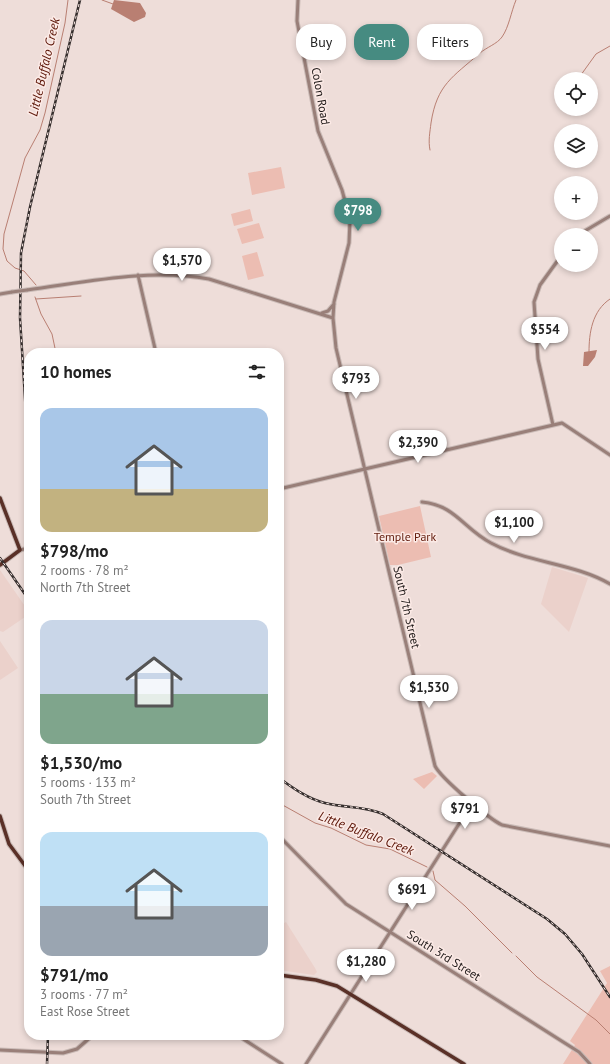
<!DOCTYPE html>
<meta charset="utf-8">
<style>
body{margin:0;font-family:"PT Sans",sans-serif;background:#f6f6f6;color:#222;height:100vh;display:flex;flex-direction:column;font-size:15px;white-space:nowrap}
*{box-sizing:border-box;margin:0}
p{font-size:13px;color:#767676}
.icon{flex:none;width:22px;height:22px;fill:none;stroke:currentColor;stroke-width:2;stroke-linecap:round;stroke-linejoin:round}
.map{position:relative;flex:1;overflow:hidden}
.drawer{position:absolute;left:24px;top:348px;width:260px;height:692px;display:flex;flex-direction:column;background:#fff;border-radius:16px;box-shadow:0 2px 6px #0003}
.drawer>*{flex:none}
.hud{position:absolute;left:296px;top:24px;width:254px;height:36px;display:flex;gap:8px}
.tools{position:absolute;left:554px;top:72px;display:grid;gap:8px}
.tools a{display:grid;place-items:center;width:44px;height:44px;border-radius:50%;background:#fff;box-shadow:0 2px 6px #0003;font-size:20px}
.price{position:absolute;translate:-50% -34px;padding:0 9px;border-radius:14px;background:#fff;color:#222;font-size:13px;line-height:26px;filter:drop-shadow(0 1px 2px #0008)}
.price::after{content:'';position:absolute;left:50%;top:24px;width:12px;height:9px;margin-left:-6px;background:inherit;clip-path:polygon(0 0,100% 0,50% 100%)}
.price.on{background:#468b81;color:#fff}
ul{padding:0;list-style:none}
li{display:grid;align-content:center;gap:8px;height:212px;padding:0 16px}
li span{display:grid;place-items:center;height:124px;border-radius:12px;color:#555}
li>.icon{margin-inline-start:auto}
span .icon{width:72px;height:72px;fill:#fffc;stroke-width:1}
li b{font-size:17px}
h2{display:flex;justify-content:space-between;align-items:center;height:48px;padding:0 16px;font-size:17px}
.pill{padding:0 14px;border-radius:16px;background:#fff;box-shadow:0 2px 6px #0003;font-size:14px;line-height:36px}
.pill.on{background:#468b81;color:#fff}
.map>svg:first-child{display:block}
.built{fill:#ebd1cb}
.green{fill:#ecbdb2}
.water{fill:#b97f72}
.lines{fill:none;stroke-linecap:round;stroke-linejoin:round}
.stream{stroke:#b97f72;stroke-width:1}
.minor-casing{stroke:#c9bab6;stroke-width:5}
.major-casing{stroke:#c9bab6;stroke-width:5.5}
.minor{stroke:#997f79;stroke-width:3}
.major{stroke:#5a3027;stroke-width:3.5}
.rail-casing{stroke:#342d2c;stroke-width:2.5}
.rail{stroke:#fceae6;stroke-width:1;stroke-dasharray:3;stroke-linecap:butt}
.minor-bridge-casing{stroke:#c9bab6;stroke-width:5;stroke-linecap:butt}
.minor-bridge{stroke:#997f79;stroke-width:3}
.labels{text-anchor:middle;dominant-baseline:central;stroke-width:3;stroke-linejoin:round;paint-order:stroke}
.street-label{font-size:12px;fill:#1f1918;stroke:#fceae6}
.park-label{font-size:12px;fill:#611a0b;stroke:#fceae6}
.water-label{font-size:13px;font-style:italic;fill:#5b1406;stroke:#fceae6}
</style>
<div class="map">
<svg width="610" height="1064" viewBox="0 0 610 1064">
<rect width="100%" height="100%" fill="#eeddd9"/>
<path class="built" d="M552,567L588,578L569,632L541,604Z
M0,570L29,612L28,615L3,632L0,631Z
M0,641L18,668L0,680Z
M286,922L315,968L317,972L314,975L279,970V926Z"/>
<path class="green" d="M281,167L285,188L252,195L248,173Z
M250,209L253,221L234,226L231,214Z
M259,223L264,238L242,244L237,229Z
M257,252L264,276L248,280L242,256Z
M420,506L431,557L398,565H390L379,516Z
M432,772L437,776L424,789L413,779Z
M610,966V1064H563L575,1045L570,1041L607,983L600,971Z"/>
<path class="water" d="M114,0L140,3L146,13L145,17L134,22L111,9Z
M597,350L595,357L588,366H583L584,352Z"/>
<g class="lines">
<path class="stream" d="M102,0L113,4
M578,79L596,54L610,46
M430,150C428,141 430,132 431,123C437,84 453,77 480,53C487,47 497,44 502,37C509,27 511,12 516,0
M36,285L24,271L15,268L7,261L3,249L4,234L25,158L40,130L45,113L65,23L68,0
M35,297L41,314L52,334L56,353
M36,299L81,296
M589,352C589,333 592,311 610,299
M279,803L315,823L331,828L366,845L390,849L427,867
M433,871L435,880L465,906L512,953
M516,956L537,977L596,1020L610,1034"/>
<g class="minor-casing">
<path id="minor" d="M298,0L297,21L318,131L342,190L350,220L349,243L334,302L333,318L336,348L435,766C441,778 489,819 502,825L610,846
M578,235L610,216
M138,275L156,353
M27,290C87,282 148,268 209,279L333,318
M0,294L12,292
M322,313L328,311L334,304
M553,425L538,359L534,302L540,285L561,256
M279,489L562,423L610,455
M422,502C455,505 464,529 491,543C528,563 574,563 610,584
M20,550L29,548
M279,836L346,904L560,1040L579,1052L590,1064
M237,1035L282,1064
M0,1050L63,1053L77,1049L93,1035
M306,1064L473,802"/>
</g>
<g class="major-casing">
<path id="major" d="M0,498L20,550L0,565
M0,816L9,844L29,871
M279,975L316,980L337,986L464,1064"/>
</g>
<use href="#minor" class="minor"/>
<use href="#major" class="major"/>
<g class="rail-casing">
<path id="rail" d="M29,462L20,318L21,253L30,207L80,0
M0,558L29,600
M279,778C293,788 308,799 325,803C345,808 364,806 383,814L547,919L565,934L582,954L610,997
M47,1064L48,1035"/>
</g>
<use href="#rail" class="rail"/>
<g class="minor-bridge-casing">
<path id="minor-bridge" d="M12,292L27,290"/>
</g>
<use href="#minor-bridge" class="minor-bridge"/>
</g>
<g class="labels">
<g class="street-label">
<text transform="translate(321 96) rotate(80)">Colon Road</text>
<text transform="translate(407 607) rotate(77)">South 7th Street</text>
<text transform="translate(444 955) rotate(32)">South 3rd Street</text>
</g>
<g class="park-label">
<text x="405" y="536">Temple Park</text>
</g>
<g class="water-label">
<text transform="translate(44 67) rotate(-77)">Little Buffalo Creek</text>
<text transform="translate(366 833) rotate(21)">Little Buffalo Creek</text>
</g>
</g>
</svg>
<div class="tools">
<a><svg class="icon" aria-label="locate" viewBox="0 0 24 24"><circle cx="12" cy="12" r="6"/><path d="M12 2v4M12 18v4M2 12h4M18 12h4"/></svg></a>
<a><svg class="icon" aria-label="layers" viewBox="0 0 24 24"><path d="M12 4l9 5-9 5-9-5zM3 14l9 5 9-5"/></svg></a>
<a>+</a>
<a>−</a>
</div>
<b class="price on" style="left:358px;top:232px">$798</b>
<b class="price" style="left:182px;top:282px">$1,570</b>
<b class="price" style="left:545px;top:351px">$554</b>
<b class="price" style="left:356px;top:400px">$793</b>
<b class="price" style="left:418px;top:464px">$2,390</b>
<b class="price" style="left:514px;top:544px">$1,100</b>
<b class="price" style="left:429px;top:709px">$1,530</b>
<b class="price" style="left:465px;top:830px">$791</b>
<b class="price" style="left:412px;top:911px">$691</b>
<b class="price" style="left:366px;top:983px">$1,280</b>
<div class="hud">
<a class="pill">Buy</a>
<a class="pill on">Rent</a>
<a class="pill">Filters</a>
</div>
<section class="drawer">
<h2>10 homes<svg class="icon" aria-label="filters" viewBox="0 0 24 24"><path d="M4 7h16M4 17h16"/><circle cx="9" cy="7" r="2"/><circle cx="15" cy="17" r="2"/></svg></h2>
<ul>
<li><span style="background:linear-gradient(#a9c7e8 65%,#c2b280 0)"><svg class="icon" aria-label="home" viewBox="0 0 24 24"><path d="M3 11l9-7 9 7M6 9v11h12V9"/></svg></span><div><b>$798/mo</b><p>2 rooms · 78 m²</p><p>North 7th Street</p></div></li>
<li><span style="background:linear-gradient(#c9d6e8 60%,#7fa58c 0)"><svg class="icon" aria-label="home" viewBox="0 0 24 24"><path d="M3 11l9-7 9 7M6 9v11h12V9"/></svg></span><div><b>$1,530/mo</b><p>5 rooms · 133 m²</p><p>South 7th Street</p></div></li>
<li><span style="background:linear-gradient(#bfe0f5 60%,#9aa5b1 0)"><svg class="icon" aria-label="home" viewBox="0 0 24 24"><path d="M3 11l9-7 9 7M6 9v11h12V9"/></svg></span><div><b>$791/mo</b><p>3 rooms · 77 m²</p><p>East Rose Street</p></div></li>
</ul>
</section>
</div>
